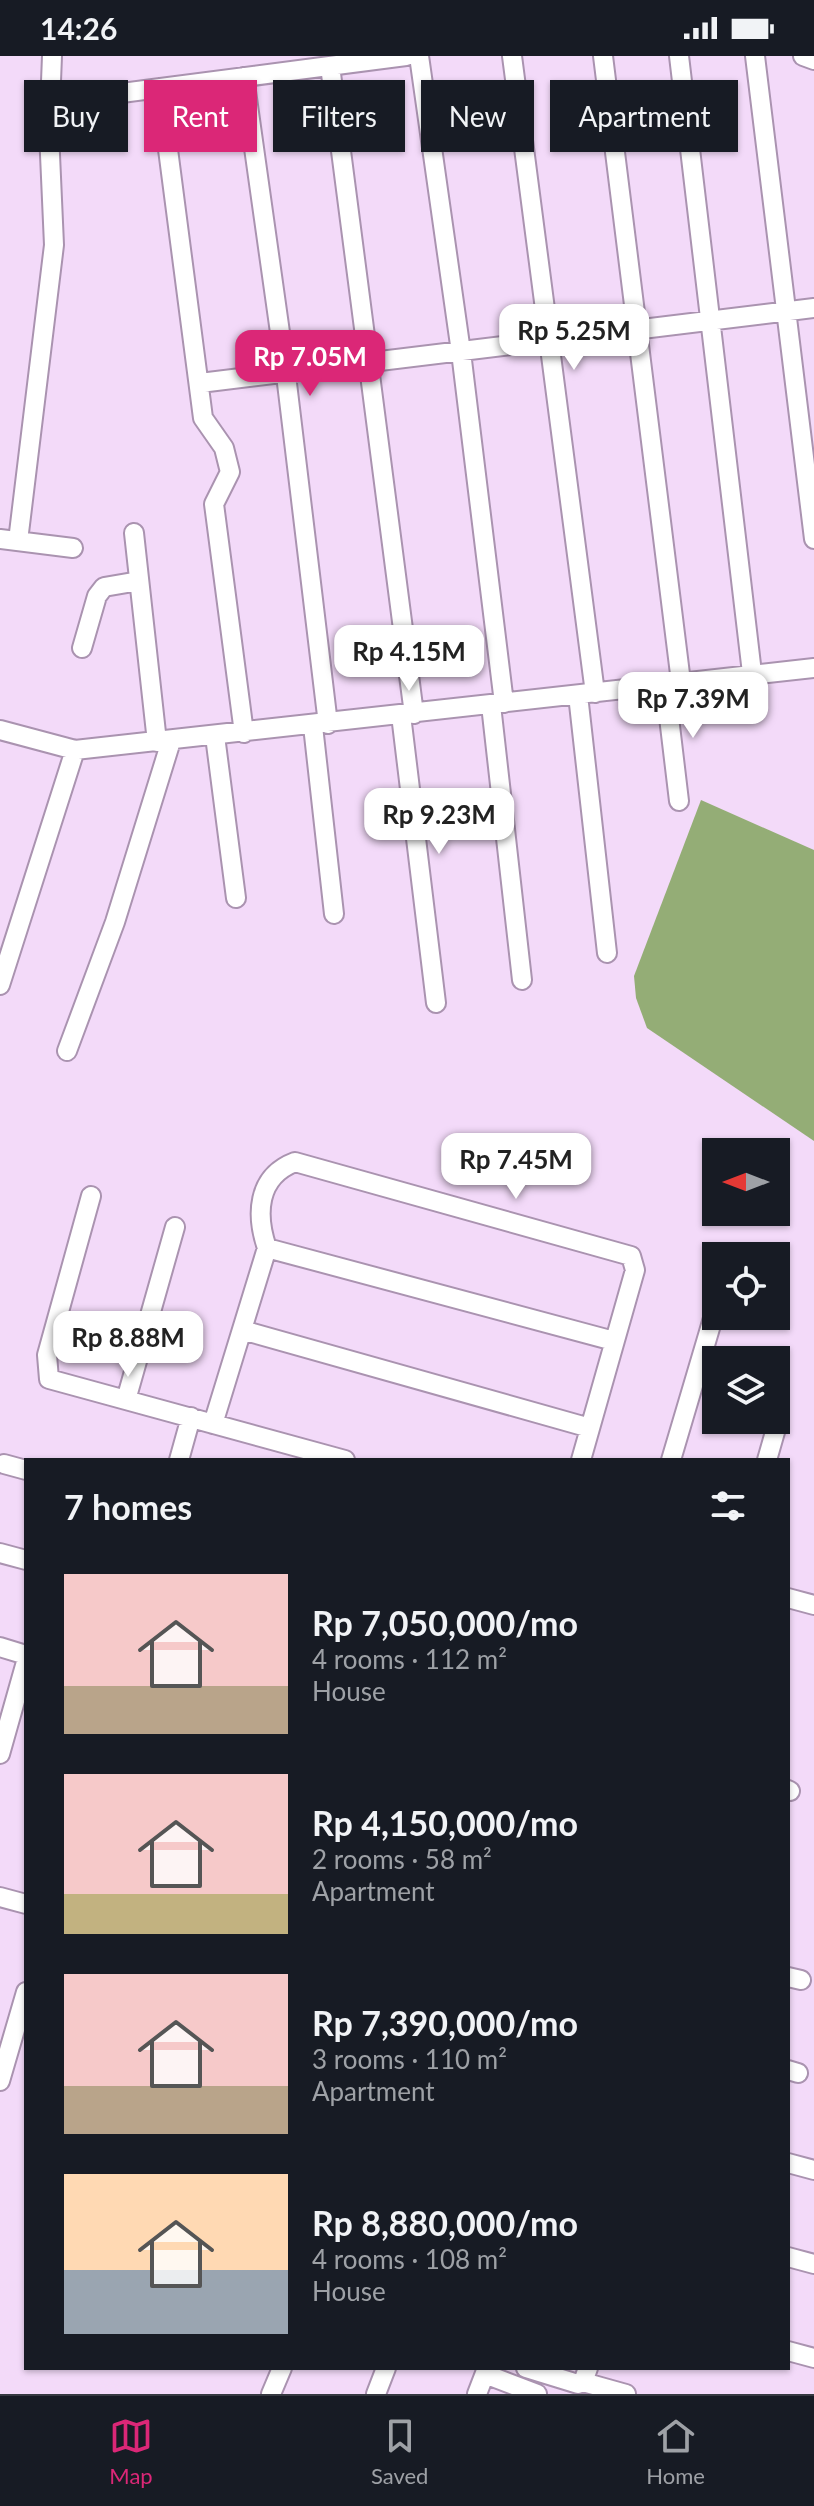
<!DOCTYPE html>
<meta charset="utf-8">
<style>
body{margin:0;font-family:Lato,sans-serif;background:#242831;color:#f1f3f6;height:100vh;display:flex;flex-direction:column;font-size:30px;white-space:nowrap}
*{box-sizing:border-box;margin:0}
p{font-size:26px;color:#9ea1a6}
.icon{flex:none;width:44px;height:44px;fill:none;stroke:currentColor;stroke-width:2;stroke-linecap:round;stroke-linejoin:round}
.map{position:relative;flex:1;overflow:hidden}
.side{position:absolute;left:24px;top:1402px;width:766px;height:912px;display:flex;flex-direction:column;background:#171b24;border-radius:0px;box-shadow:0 2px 6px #0004}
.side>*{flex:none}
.top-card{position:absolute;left:24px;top:24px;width:766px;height:72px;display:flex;gap:16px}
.needle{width:52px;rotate:270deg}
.buttons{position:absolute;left:702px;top:1082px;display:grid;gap:16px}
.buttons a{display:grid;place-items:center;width:88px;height:88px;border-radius:0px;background:#171b24;box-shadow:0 2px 6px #0004;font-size:40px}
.price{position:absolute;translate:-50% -68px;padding:0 18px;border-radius:16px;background:#fff;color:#222;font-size:26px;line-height:52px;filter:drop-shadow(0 2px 4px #0008)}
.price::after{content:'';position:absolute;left:50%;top:48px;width:24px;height:18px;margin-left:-12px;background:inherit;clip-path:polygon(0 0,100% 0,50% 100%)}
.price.active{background:#db2777;color:#fff}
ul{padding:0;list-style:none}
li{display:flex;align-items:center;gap:24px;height:200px;padding:0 40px}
li span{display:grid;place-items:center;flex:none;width:224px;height:160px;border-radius:0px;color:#555}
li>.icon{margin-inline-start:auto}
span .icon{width:96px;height:96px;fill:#fffc;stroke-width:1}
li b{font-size:34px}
h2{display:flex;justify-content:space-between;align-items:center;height:96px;padding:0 40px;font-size:34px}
.pill{padding:0 28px;border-radius:0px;background:#171b24;box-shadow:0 2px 6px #0004;font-size:28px;line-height:72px}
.pill.active{background:#db2777;color:#fff}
.status{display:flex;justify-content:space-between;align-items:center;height:56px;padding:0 40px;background:#171b24;direction:ltr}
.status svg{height:22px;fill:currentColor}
.tab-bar{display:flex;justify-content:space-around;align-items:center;height:112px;border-top:2px solid #363941;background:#171b24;font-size:22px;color:#9ea1a6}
.tab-bar a{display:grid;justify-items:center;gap:4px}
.tab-bar .active{color:#db2777}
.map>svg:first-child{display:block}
.water{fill:#94ad76}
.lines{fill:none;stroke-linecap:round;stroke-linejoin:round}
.minor-casing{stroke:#aa93b0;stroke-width:22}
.minor{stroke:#fff;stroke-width:18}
</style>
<div class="status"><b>14:26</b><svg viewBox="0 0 49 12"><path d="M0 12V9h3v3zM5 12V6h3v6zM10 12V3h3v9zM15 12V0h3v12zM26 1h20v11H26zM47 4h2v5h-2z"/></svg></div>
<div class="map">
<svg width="814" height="2338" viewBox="0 0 814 2338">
<rect width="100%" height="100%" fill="#f3daf9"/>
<path class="water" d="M701,744L814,794V1085L647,972L636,942L634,920Z"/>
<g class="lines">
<g class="minor-casing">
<path id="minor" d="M419,0L461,296L504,647
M512,0L595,637
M603,0L681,626
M679,0L752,617
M755,0L814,483
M803,0L814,4
M330,10L414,658
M244,21L286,319L328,668
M160,32L203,362L224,392L230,416L214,448L244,677
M91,41L406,0
M200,327L814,252
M134,477L157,686
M0,483L73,492
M18,485L54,189L49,76L52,0
M82,592L97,540L104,531L139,525
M665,628L679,745
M578,639L607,897
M491,649L522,924
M401,659L436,947
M313,670L334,858
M0,674L75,694L814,612
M215,680L236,842
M0,929L75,694
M67,995L115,866L171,685
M91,1140L47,1299L49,1323L345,1404
M267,1192L614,1285
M242,1274L590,1372
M126,1344L175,1171
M213,1368L267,1192C256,1160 256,1121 295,1106L631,1200L635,1214L581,1404
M179,1404L191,1361
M671,1404L716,1252
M767,1404L777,1369
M4,1408L26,1414
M0,1497L26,1504
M788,1542L814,1549
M0,1591L26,1599
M0,1698L26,1606
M788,1734L790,1735
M0,1841L26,1848
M788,1921L801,1924
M788,2014L798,2017
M0,2025L26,1936
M788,2107L814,2114
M788,2201L814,2208
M788,2295L814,2302
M526,2312L578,2328L583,2326L588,2312
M485,2318L537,2338
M583,2326L626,2338
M271,2338L282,2312
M376,2338L386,2312
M477,2338L487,2312"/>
</g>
<use href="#minor" class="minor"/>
</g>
</svg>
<div class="buttons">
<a><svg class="needle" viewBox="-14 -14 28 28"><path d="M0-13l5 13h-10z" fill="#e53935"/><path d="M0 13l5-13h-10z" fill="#9ea1a6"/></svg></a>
<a><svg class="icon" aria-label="locate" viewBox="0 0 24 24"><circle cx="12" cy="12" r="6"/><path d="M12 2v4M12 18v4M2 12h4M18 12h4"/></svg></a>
<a><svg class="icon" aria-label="layers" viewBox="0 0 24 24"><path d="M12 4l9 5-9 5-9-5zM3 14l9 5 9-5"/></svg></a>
</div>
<b class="price" style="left:574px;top:316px">Rp 5.25M</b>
<b class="price active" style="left:310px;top:342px">Rp 7.05M</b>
<b class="price" style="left:409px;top:637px">Rp 4.15M</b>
<b class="price" style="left:693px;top:684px">Rp 7.39M</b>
<b class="price" style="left:439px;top:800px">Rp 9.23M</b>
<b class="price" style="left:516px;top:1145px">Rp 7.45M</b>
<b class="price" style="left:128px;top:1323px">Rp 8.88M</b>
<div class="top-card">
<a class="pill">Buy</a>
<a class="pill active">Rent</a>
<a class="pill">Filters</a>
<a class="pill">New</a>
<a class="pill">Apartment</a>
</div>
<section class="side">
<h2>7 homes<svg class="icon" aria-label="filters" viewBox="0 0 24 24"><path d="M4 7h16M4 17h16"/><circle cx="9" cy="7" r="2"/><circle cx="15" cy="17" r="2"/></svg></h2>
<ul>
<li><span style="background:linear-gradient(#f6c9c9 70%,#b9a48a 0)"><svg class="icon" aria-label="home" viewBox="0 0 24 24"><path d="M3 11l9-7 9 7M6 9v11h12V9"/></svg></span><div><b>Rp 7,050,000/mo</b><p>4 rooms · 112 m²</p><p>House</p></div></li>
<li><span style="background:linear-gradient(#f6c9c9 75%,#c2b280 0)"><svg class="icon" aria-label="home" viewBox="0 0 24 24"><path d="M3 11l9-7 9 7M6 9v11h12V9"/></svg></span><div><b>Rp 4,150,000/mo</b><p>2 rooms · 58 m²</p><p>Apartment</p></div></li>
<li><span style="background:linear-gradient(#f6c9c9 70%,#b9a48a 0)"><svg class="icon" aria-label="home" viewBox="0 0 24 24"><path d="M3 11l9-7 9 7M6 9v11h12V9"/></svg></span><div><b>Rp 7,390,000/mo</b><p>3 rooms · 110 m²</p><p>Apartment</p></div></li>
<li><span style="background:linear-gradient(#ffd9b3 60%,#9aa5b1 0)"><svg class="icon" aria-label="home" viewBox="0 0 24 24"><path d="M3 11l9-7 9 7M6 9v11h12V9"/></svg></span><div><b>Rp 8,880,000/mo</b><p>4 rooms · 108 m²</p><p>House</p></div></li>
</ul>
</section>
</div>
<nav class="tab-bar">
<a class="active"><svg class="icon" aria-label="map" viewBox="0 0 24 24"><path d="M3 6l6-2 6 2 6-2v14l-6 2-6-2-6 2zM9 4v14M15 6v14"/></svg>Map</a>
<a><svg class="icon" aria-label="saved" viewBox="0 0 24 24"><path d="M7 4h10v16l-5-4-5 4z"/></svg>Saved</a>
<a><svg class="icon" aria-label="home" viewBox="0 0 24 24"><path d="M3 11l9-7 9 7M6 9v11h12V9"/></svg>Home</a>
</nav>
